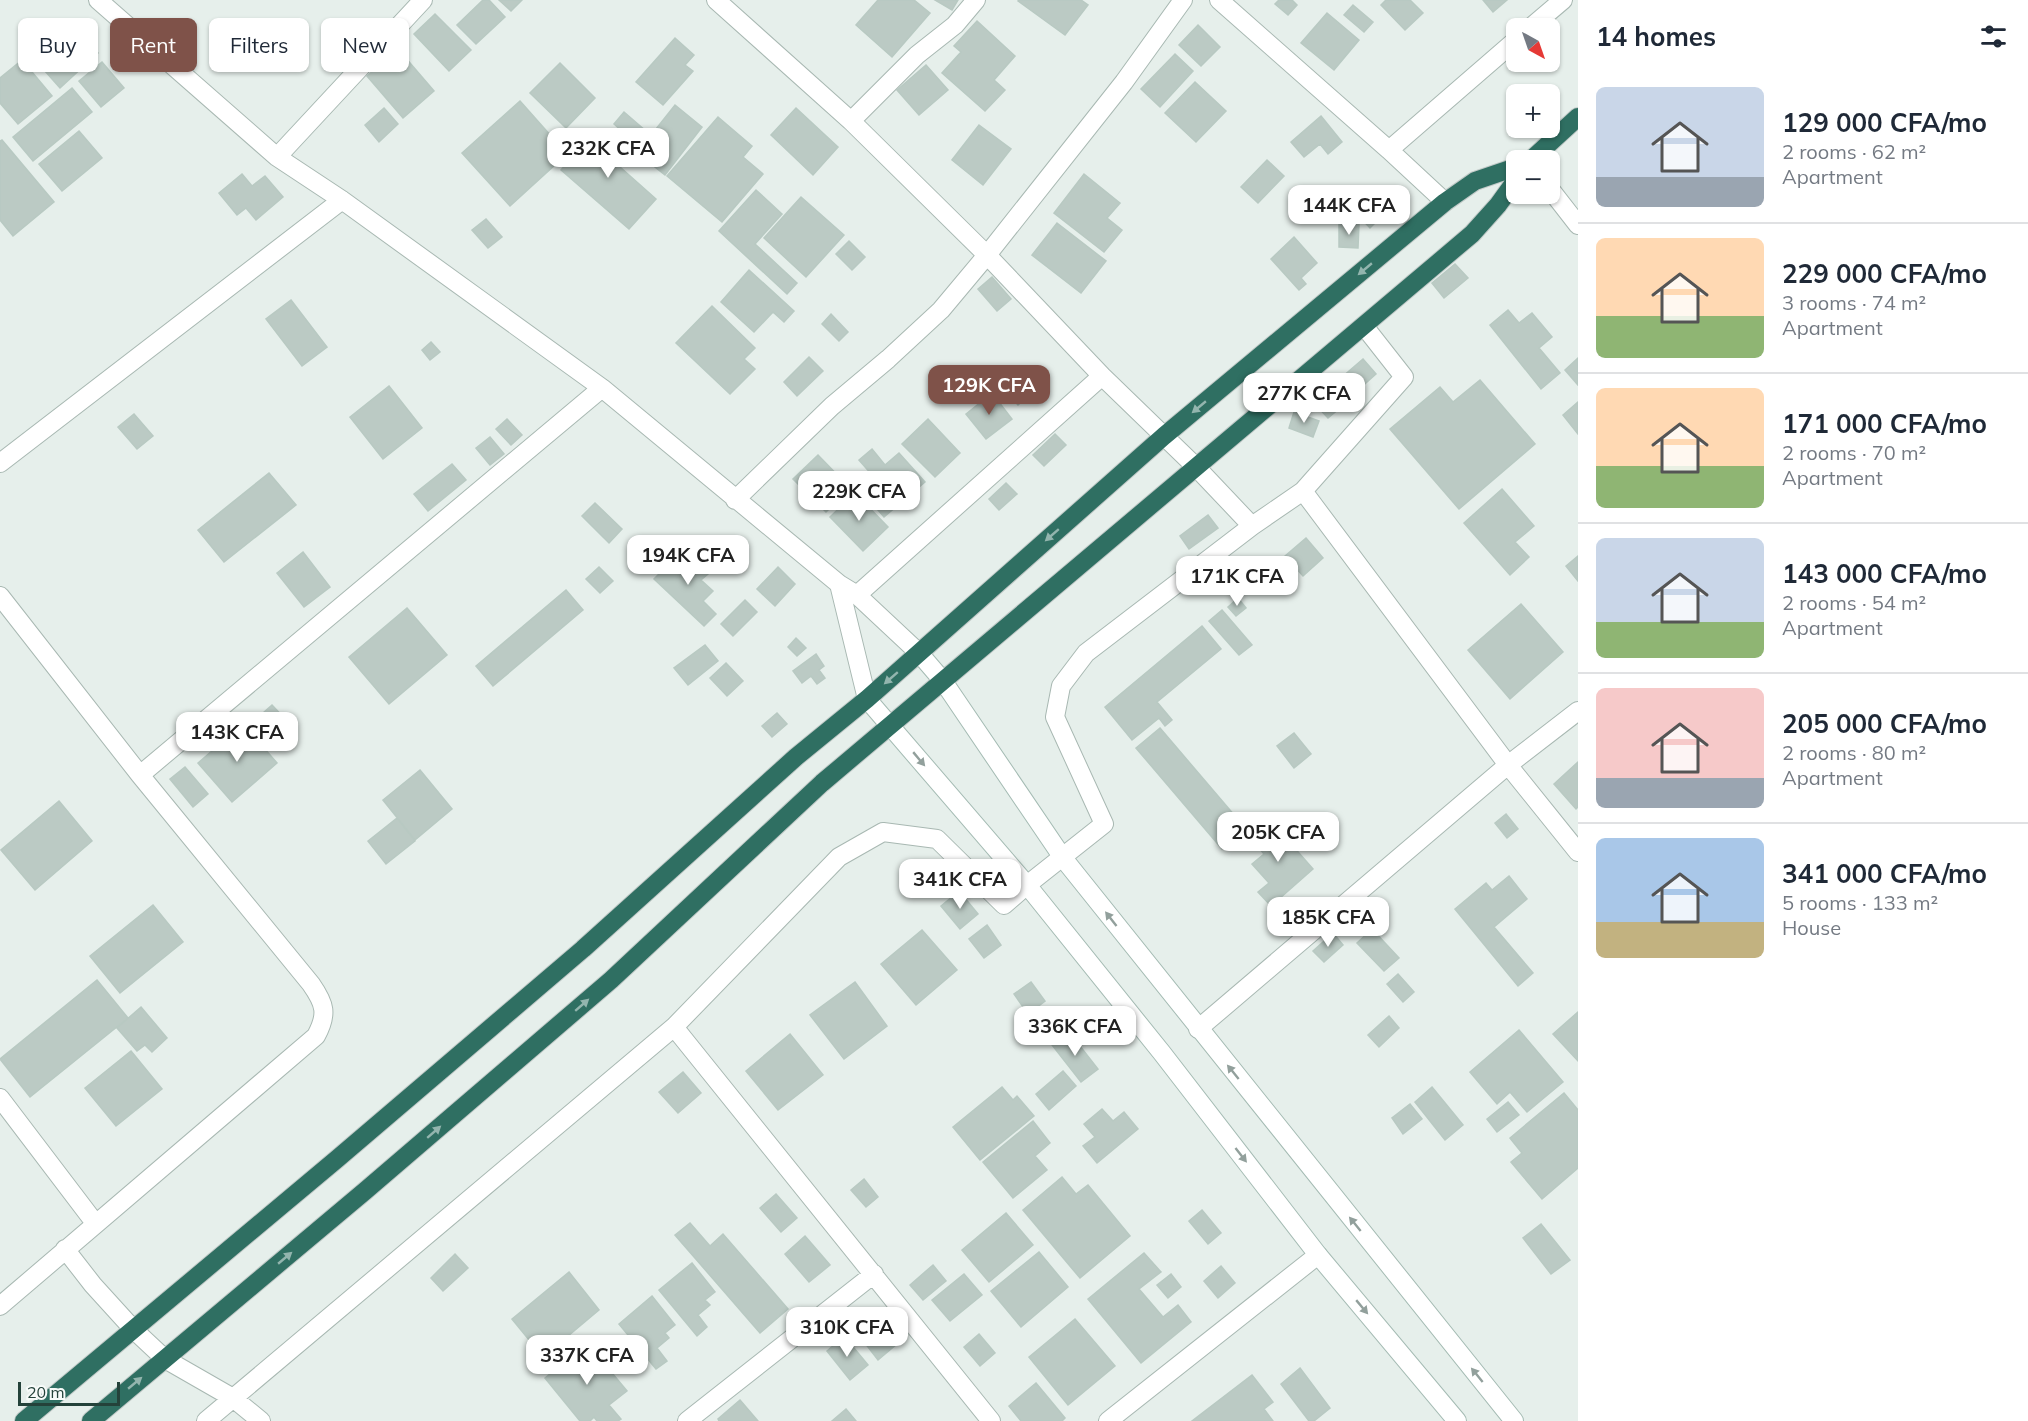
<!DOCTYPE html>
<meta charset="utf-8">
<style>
body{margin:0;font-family:Mulish,sans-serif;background:#f6f6f7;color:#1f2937;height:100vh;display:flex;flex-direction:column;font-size:22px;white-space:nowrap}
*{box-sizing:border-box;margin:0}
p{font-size:20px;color:#747a83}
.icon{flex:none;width:33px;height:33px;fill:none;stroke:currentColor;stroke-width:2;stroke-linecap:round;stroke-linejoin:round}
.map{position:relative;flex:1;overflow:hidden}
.details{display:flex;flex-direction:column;background:#fff;width:450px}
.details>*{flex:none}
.top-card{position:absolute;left:18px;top:18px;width:570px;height:54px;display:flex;gap:12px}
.needle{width:39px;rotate:140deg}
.tools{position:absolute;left:1506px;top:18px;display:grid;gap:12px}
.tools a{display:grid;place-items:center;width:54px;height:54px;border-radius:9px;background:#fff;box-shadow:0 2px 4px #0004;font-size:30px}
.scale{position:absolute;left:18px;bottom:15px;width:102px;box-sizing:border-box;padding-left:6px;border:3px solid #24423a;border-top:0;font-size:16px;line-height:21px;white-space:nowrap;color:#24423a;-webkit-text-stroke:4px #f7fbf9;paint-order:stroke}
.price{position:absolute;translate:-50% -51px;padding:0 14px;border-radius:12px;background:#fff;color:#222;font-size:20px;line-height:39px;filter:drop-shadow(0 2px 3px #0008)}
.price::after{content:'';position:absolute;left:50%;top:36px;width:18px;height:14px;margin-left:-9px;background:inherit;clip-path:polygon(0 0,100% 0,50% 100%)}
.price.selected{background:#7f5249;color:#fff}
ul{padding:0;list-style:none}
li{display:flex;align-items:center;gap:18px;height:150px;padding:0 18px}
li+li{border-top:2px solid #e0e1e3}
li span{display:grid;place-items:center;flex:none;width:168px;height:120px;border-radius:9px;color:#555}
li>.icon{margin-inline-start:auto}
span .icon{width:72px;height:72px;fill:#fffc;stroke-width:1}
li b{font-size:26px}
h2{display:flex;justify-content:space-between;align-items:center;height:72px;padding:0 18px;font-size:26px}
.tag{padding:0 21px;border-radius:9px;background:#fff;box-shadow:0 2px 4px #0004;font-size:21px;line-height:54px}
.tag.selected{background:#7f5249;color:#fff}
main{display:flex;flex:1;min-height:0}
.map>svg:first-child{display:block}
.building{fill:#bbcac4;stroke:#b8c9c2;stroke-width:1.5}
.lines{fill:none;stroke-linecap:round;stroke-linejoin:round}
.street-casing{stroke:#a8b8b2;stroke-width:20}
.secondary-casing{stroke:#a4bbb3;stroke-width:20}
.highway-casing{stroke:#c2cac8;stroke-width:20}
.street{stroke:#fff;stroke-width:18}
.secondary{stroke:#fff;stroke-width:18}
.highway{stroke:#2f6f62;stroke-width:18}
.oneway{fill:#93b5ae}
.oneway2{fill:#92a09c}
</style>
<main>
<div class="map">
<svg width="1578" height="1421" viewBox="0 0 1578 1421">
<rect width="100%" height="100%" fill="#e6efeb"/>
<path class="building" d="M483,0H489L505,17L476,44L457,25Z
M499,0H522L511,11Z
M878,0H914L930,13L892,57L856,25Z
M935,0H958L952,10Z
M1019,0H1081L1088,5L1065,35L1018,1Z
M1279,0H1292L1297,5L1288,15L1275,4Z
M1386,0H1410L1423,13L1405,30L1381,5Z
M1483,0H1507L1493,12Z
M1353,5L1373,22L1364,32L1344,15Z
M1327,13L1359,40L1334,70L1301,43Z
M435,14L471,50L449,71L414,34Z
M68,19L98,53L60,88L29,53Z
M977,21L1015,56L994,80L1005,90L985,111L942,73L961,52L954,46Z
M1198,25L1220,47L1201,66L1179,45Z
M675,38L694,55L685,65L693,71L663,105L636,82Z
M398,49L434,91L403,118L367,76Z
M1175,54L1193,71L1160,107L1141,89Z
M22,60L52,96L18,124L0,103V78Z
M102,62L124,88L101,107L79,81Z
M560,63L595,98L566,128L530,93Z
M926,65L948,90L919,115L897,90Z
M1195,82L1226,111L1196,142L1165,113Z
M72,88L92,112L33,161L13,137Z
M520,101L567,154L510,206L462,153Z
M675,105L702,127L665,175L637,153Z
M384,108L398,124L379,142L365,125Z
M796,108L838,147L813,175L771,135Z
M624,112L646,131L635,143L614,124Z
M1321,116L1342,142L1328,154L1320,144L1304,157L1291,142Z
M718,117L752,146L743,157L763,174L722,222L667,176Z
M979,125L1011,149L983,185L952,160Z
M597,129L629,157L620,167L656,199L629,229L561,170Z
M79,131L102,158L62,191L39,164Z
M2,140L54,202L13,236L0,220V141Z
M1267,160L1284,176L1258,203L1241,187Z
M242,174L252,186L265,176L283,197L256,220L246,208L237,215L219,193Z
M1084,174L1120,203L1107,218L1122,230L1104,252L1054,213Z
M1392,187L1409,204L1397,215L1380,197Z
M756,190L782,214L755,244L797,283L787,294L719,231Z
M801,197L844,235L806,277L764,238Z
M1364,200L1380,218L1370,228L1353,210Z
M486,219L502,237L488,248L472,230Z
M1057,223L1106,261L1081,293L1032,255Z
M1339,224H1359L1358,248L1339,247Z
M1294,237L1317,263L1301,278L1306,284L1299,290L1271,259Z
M849,241L865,257L852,270L836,254Z
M1455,264L1468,278L1444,298L1432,283Z
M749,270L794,311L784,322L773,312L754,332L721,302Z
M992,277L1011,299L997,311L978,289Z
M291,300L327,347L302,366L266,319Z
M712,306L755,348L744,359L755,369L730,394L676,343Z
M1508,310L1519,323L1532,313L1552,337L1539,348L1560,373L1541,389L1490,325Z
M831,314L848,332L839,341L822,324Z
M431,342L440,352L430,360L422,350Z
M809,357L823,371L797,396L784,382Z
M1578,358V385L1565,370Z
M1363,359L1376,374L1348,399L1335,383Z
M1022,366L1039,386L1018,405L1000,385Z
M1480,380L1535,444L1459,509L1390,429L1440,387L1453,402Z
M389,386L422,428L383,459L350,417Z
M1323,390L1340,408L1328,418L1311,400Z
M992,393L1012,419L986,439L966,414Z
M1578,402V434L1563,415Z
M1294,412L1319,421L1313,437L1289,428Z
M134,414L153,436L137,449L118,427Z
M507,419L522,435L511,445L496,429Z
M928,419L960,453L935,477L902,444Z
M1055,434L1066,445L1044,466L1033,455Z
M490,437L504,454L490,465L476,448Z
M872,449L885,465L899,453L925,482L884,517L859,488L873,476L859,460Z
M818,455L850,488L826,512L793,479Z
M452,464L466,480L428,511L414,494Z
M269,473L296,505L224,562L198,530Z
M1006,483L1017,494L999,510L989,499Z
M1502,489L1534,526L1515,542L1529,557L1510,575L1464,523Z
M855,493L888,527L863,551L830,517Z
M595,503L622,529L609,543L582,516Z
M1208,515L1218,528L1189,549L1180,536Z
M1306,538L1323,558L1303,576L1285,556Z
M683,550L708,574L701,580L713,591L703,601L716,614L704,626L654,579Z
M303,552L330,587L304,607L277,573Z
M1578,556V581L1566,566Z
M599,567L613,581L600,593L586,579Z
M778,567L795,584L775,606L757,589Z
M566,590L583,610L493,686L476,666Z
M1238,598L1246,608L1236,616L1228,607Z
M745,600L757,612L733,636L721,624Z
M1521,604L1563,652L1510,699L1468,650Z
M407,608L447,655L389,704L349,657Z
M1222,610L1252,645L1239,655L1209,621Z
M1202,626L1221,649L1157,702L1172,720L1165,726L1159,718L1132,740L1105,707Z
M796,638L806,648L797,656L788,647Z
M705,645L718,661L688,685L674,668Z
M816,654L824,666L819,670L825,678L817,684L811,676L802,683L793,671Z
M726,663L743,681L727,696L710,678Z
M272,705L289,723L269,740L253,722Z
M777,713L787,724L772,737L762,726Z
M243,724L277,763L232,802L198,763Z
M1160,728L1235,816L1227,823L1238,836L1222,849L1136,748Z
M1294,733L1311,754L1294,768L1277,746Z
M1578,762V807L1576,809L1554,784Z
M185,767L208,794L193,807L170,779Z
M420,770L452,809L415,840L383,800Z
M59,801L92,841L35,890L1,850Z
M1506,814L1518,829L1507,838L1495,823Z
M397,818L415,841L386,864L368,841Z
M1270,820L1313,869L1271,906L1258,892L1269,883L1252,864L1264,854L1250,837Z
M1509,876L1527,899L1494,927L1533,973L1518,986L1455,909L1486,883L1492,890Z
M959,891L978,914L960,929L941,906Z
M153,905L183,942L120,993L90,956Z
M987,925L1001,945L984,958L969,939Z
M1372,929L1399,958L1384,971L1357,943Z
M922,930L957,970L916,1005L881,964Z
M1333,933L1343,945L1324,962L1313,951Z
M1398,974L1414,992L1403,1002L1387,984Z
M97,980L128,1018L30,1097L0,1059Z
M855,982L887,1026L844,1059L810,1015Z
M1031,982L1045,1001L1028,1014L1014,994Z
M141,1007L167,1038L152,1052L145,1045L137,1051L117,1028Z
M1578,1012V1061L1553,1034Z
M1389,1016L1399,1028L1379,1047L1368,1035Z
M1519,1030L1563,1082L1527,1112L1510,1092L1497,1104L1470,1072Z
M1069,1032L1098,1069L1081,1082L1052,1045Z
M790,1034L823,1075L778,1110L746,1071Z
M131,1051L162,1089L116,1126L85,1088Z
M1063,1071L1076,1086L1049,1110L1036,1094Z
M683,1072L701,1093L678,1113L659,1092Z
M1002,1087L1013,1100L1017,1096L1034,1116L980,1160L953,1127Z
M1432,1087L1463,1125L1445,1140L1415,1102Z
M1564,1093L1578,1110V1168L1542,1199L1511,1162L1522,1153L1510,1138Z
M1508,1102L1519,1115L1497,1132L1487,1119Z
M1410,1104L1422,1119L1403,1134L1392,1118Z
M1102,1109L1113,1121L1124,1112L1138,1129L1097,1163L1083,1146L1095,1137L1084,1124Z
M1033,1121L1050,1143L1035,1156L1047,1170L1013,1198L983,1162Z
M1062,1177L1076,1194L1088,1185L1130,1236L1080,1278L1023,1210Z
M864,1179L878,1197L866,1207L851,1190Z
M776,1194L797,1218L781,1232L760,1208Z
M1202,1210L1221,1233L1208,1244L1189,1221Z
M1006,1213L1033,1245L989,1282L962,1250Z
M690,1223L710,1246L723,1234L788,1309L760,1333L675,1235Z
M1541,1224L1570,1260L1551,1274L1523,1238Z
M805,1236L830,1265L809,1282L785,1254Z
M1039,1252L1068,1287L1021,1327L991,1291Z
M1144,1253L1161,1272L1139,1289L1163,1317L1178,1305L1191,1322L1141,1363L1088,1299Z
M455,1254L468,1268L443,1291L431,1278Z
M692,1263L715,1292L705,1300L710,1305L698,1315L707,1327L697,1336L659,1290Z
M933,1265L946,1281L923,1300L910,1285Z
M1221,1266L1235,1283L1218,1298L1204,1281Z
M569,1272L599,1310L543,1357L512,1319Z
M964,1274L982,1295L950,1321L932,1300Z
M1171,1274L1181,1287L1168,1298L1157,1285Z
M652,1296L675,1325L665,1333L669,1338L657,1348L667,1361L656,1369L619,1324Z
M874,1314L897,1344L878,1360L854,1329Z
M1075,1319L1115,1366L1068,1405L1029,1357Z
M979,1334L995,1353L980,1366L964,1347Z
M844,1336L868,1365L850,1380L827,1351Z
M587,1343L627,1391L609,1405L621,1419L618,1421H597L594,1417L590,1421H580L545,1378Z
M1300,1368L1330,1408L1314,1421H1309L1281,1384Z
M1252,1375L1273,1402L1264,1409L1273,1421H1192Z
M1036,1383L1065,1418L1062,1421H1021L1009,1406Z
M740,1400L758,1421H719L718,1419Z
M846,1409L856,1421H832Z"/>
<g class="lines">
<g class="street-casing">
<path id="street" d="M98,0L277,157L342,200L602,388L839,584L857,595L919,653
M716,0L851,121L987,255L1102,376L1197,468L1252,526
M1219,0L1389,150L1445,202
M1530,28L1563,0
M851,121L917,55L955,25L976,0
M1389,150L1516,40
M277,157L423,0
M1550,189L1578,225
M0,463L342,200
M1303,491L1508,765L1578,852
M735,500L832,406L888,359L941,310L987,255L1124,82L1183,0
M839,584L867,699
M857,595L1102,376
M0,596L140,775L311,984C325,1004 328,1014 316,1036L0,1306
M140,775L602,388
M674,1027L991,1421
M1198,1029L1508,765L1578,711
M0,1098L95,1223
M65,1249L93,1285L133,1329L165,1359L233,1398L261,1421
M206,1421L674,1027L839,857L883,832L937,839L1004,905L1027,885L1104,824L1055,717L1061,686L1086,653L1252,526L1303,491L1404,377L1364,326
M687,1421L874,1274
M1108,1421L1318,1255"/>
</g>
<g class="secondary-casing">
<path id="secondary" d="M919,653L943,681L1063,858L1514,1421
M867,699L1027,885L1162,1053L1318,1255L1457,1421"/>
</g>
<g class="highway-casing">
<path id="highway" d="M1531,160L1578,117
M24,1421L337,1159L583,949L796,757L867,699L1164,436L1445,202L1475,181L1516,167
M91,1421L365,1191L611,980L822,783L1472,234L1498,205L1516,180"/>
</g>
<use href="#street" class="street"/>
<use href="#secondary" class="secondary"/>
<use href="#highway" class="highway"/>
</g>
<defs><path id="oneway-solid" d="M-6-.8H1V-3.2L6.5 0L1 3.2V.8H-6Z" transform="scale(1.5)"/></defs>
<g class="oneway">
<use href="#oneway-solid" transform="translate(1365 269) rotate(140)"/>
<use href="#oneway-solid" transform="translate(1199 407) rotate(140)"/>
<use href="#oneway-solid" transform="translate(1052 535) rotate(139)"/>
<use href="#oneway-solid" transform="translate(891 678) rotate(139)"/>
<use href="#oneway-solid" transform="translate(582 1005) rotate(-41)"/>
<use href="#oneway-solid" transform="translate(434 1132) rotate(-41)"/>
<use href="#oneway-solid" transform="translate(285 1258) rotate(-40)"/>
<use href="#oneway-solid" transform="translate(135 1383) rotate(-40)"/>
</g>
<g class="oneway2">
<use href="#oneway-solid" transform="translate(919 759) rotate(50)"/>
<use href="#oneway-solid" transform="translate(1111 919) rotate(-128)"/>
<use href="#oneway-solid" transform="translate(1233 1072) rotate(-129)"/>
<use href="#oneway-solid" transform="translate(1241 1155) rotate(52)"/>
<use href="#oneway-solid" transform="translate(1355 1224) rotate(-129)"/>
<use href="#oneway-solid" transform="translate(1362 1307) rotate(50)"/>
<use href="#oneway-solid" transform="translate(1477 1375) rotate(-129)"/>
</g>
</svg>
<div class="tools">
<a><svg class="needle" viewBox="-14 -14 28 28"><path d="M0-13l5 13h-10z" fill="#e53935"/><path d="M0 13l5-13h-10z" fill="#747a83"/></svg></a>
<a>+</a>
<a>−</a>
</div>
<div class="scale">20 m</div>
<b class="price" style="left:608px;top:179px">232K CFA</b>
<b class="price" style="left:1349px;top:236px">144K CFA</b>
<b class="price selected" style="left:989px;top:416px">129K CFA</b>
<b class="price" style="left:1304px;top:424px">277K CFA</b>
<b class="price" style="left:859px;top:522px">229K CFA</b>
<b class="price" style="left:688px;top:586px">194K CFA</b>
<b class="price" style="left:1237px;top:607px">171K CFA</b>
<b class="price" style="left:237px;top:763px">143K CFA</b>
<b class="price" style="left:1278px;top:863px">205K CFA</b>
<b class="price" style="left:960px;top:910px">341K CFA</b>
<b class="price" style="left:1328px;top:948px">185K CFA</b>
<b class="price" style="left:1075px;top:1057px">336K CFA</b>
<b class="price" style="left:847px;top:1358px">310K CFA</b>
<b class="price" style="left:587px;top:1386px">337K CFA</b>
<div class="top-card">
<a class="tag">Buy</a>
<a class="tag selected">Rent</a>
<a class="tag">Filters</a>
<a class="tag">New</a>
</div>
</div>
<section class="details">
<h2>14 homes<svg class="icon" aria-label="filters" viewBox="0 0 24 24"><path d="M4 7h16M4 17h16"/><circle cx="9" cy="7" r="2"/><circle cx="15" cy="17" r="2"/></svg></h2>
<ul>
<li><span style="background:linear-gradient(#c9d6e8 75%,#9aa5b1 0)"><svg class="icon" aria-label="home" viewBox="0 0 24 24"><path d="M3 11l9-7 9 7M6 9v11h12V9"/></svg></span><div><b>129 000 CFA/mo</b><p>2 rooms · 62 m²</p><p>Apartment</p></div></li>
<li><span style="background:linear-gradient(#ffd9b3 65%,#8fb573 0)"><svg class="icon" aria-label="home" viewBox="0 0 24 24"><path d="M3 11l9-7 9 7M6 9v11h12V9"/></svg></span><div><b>229 000 CFA/mo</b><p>3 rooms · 74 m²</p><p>Apartment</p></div></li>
<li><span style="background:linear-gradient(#ffd9b3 65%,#8fb573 0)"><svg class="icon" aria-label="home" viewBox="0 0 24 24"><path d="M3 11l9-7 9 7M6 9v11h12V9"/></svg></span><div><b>171 000 CFA/mo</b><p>2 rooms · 70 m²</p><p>Apartment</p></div></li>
<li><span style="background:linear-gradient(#c9d6e8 70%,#8fb573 0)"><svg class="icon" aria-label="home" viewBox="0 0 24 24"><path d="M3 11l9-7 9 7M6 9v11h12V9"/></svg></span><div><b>143 000 CFA/mo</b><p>2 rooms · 54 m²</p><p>Apartment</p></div></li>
<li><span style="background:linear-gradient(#f6c9c9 75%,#9aa5b1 0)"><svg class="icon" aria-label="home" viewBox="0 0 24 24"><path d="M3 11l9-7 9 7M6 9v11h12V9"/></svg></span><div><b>205 000 CFA/mo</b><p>2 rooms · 80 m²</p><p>Apartment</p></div></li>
<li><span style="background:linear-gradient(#a9c7e8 70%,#c2b280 0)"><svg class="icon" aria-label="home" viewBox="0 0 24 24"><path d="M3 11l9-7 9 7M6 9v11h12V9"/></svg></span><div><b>341 000 CFA/mo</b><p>5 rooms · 133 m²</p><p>House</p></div></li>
</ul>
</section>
</main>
